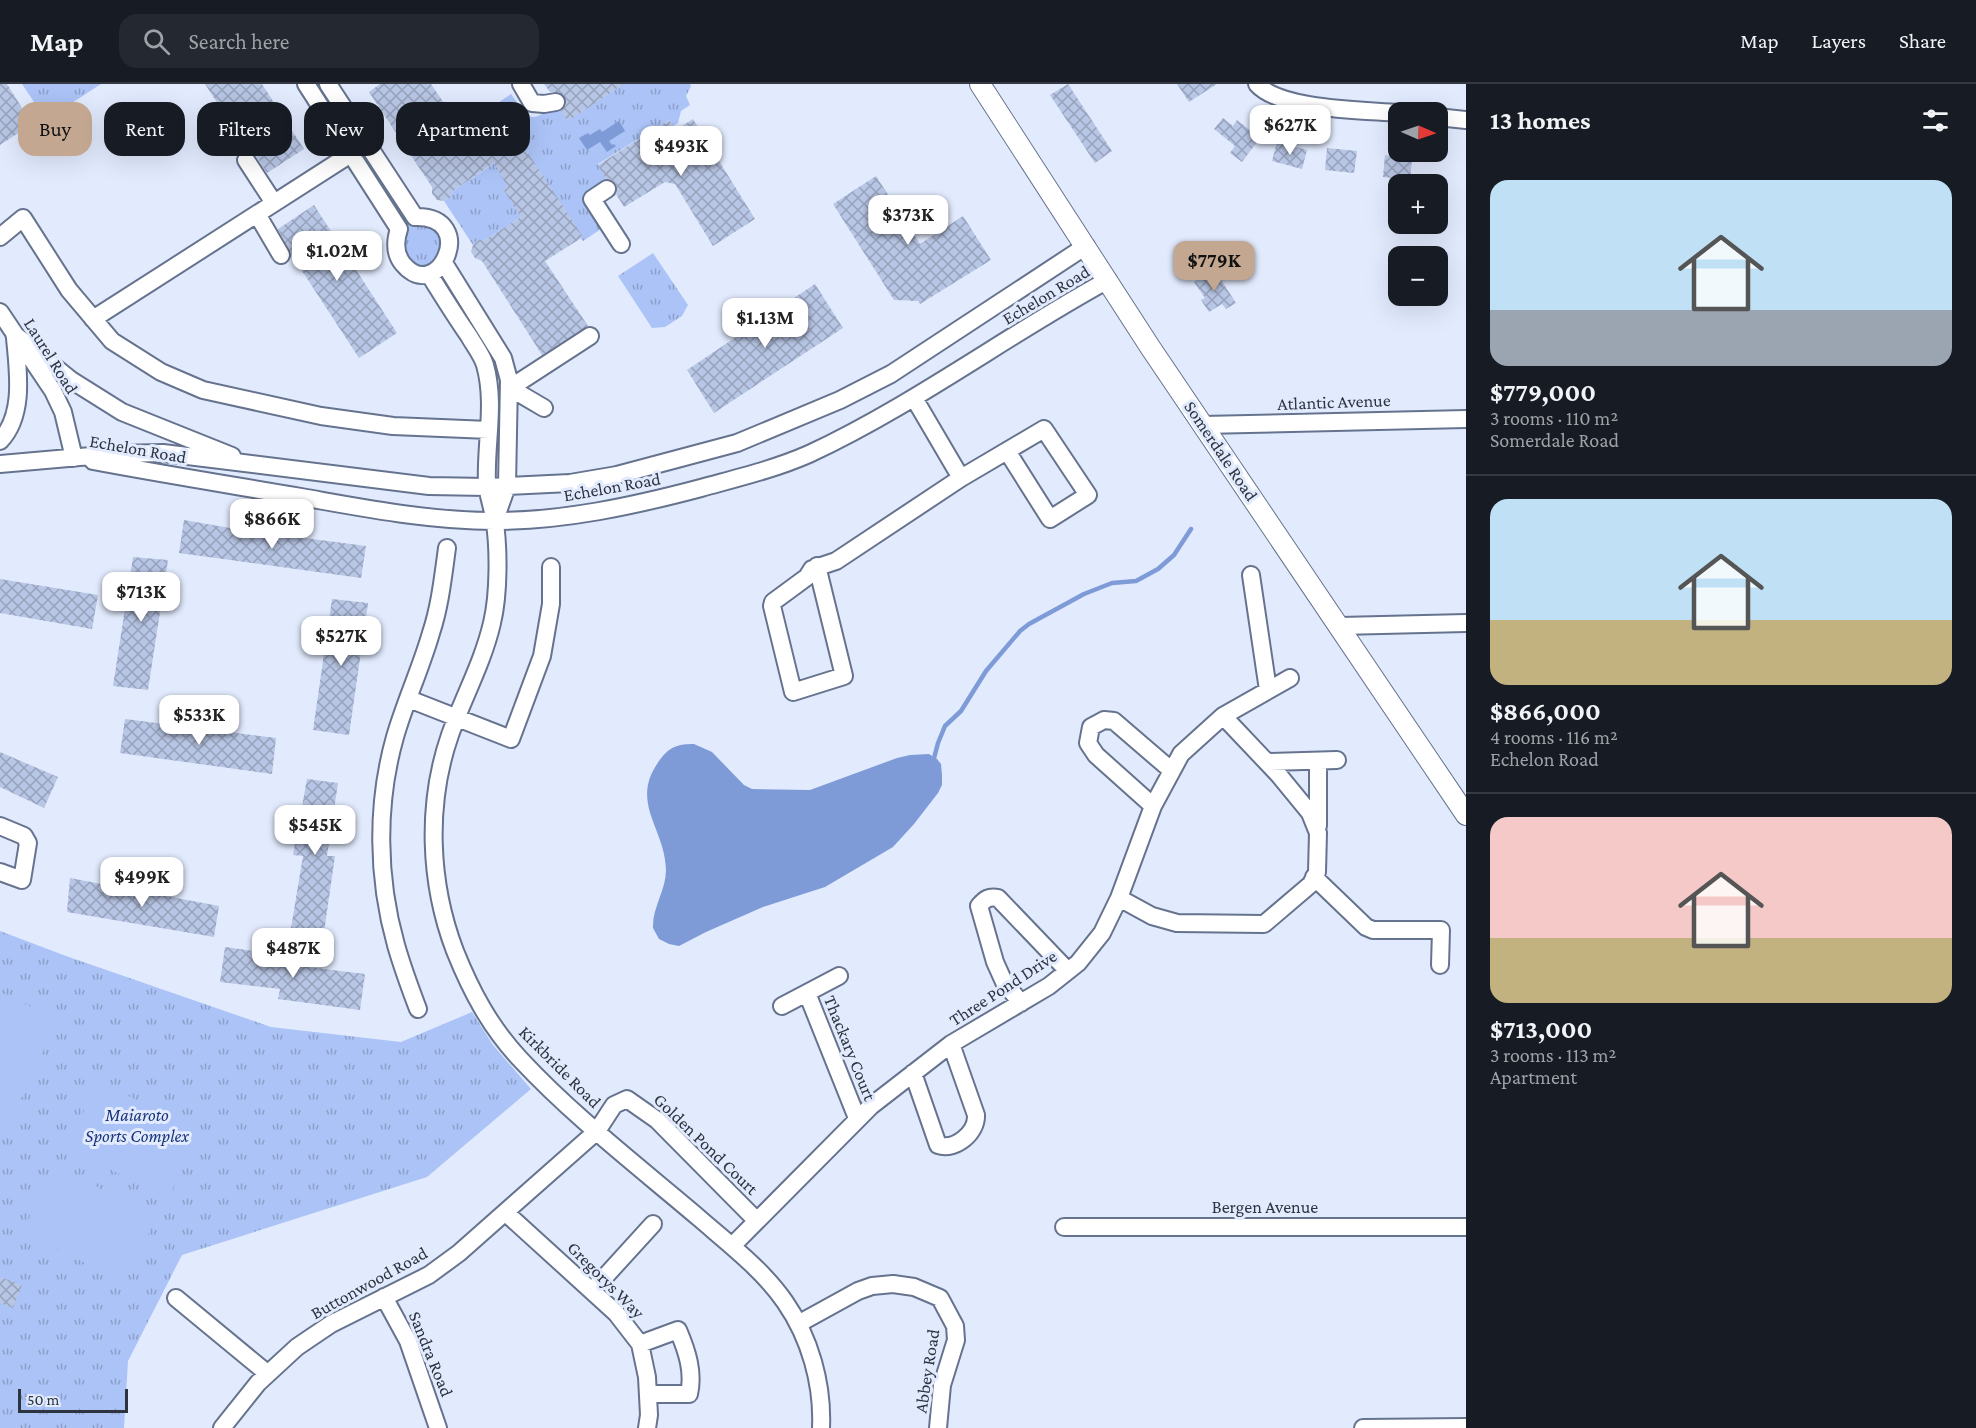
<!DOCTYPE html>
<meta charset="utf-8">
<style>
body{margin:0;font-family:"Crimson Pro",serif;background:#242831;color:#f1f3f6;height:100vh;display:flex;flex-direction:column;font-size:22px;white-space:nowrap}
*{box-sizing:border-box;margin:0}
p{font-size:20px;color:#9ea1a6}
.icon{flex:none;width:33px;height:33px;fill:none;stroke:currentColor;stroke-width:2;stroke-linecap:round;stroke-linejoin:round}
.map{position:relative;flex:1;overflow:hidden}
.drawer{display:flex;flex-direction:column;background:#171b24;width:510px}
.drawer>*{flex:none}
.guide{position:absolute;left:18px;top:18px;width:570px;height:54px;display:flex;gap:12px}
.needle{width:39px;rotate:92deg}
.buttons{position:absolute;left:1388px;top:18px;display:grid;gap:12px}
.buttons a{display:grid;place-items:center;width:60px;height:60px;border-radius:12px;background:#171b24;box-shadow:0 6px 24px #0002;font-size:30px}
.scale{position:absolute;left:18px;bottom:15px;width:110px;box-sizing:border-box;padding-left:6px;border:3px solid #2d333f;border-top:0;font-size:16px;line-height:21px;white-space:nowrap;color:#2d333f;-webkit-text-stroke:4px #e2ebfe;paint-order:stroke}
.price{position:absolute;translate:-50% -51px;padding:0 14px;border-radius:12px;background:#fff;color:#222;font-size:20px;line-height:39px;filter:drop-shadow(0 2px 3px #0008)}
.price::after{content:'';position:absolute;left:50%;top:36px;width:18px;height:14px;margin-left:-9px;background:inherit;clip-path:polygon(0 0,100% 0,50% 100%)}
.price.selected{background:#c3a790;color:#111}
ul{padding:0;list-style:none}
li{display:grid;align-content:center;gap:12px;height:318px;padding:0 24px}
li+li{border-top:2px solid #363941}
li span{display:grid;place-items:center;height:186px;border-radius:18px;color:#555}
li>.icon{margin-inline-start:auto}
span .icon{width:108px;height:108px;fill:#fffc;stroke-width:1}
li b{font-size:26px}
h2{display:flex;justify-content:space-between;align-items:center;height:72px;padding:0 24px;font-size:26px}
.chip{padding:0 21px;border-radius:18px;background:#171b24;box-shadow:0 6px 24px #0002;font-size:21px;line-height:54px}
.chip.selected{background:#c3a790;color:#111}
header{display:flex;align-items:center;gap:36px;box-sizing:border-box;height:84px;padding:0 30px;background:#171b24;border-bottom:2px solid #363941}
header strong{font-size:28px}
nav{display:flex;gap:33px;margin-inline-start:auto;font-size:21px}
.search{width:420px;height:54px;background:#242831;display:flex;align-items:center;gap:15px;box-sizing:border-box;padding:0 21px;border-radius:18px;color:#9ea1a6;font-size:22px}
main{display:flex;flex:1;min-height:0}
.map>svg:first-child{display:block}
.grass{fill:url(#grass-tufts)}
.pitch{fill:#abc3f6}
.water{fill:#7e9bd8}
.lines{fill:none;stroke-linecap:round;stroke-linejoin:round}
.stream{stroke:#7e9bd8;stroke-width:4.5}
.building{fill:url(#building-cross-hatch)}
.minor-casing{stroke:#66738e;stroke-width:20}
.major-casing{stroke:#66738e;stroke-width:22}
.minor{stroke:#fff;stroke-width:16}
.major{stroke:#fff;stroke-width:20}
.labels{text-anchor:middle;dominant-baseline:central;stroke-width:6;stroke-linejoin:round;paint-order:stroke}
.street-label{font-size:18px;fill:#2d333f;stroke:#e2ebfe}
.park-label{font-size:18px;font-style:italic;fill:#1a347c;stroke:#e2ebfe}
</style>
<header>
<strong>Map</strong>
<div class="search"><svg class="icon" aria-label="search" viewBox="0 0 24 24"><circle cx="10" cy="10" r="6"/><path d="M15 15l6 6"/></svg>Search here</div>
<nav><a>Map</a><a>Layers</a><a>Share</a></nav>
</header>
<main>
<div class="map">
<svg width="1466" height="1344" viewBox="0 0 1466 1344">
<defs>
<pattern id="grass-tufts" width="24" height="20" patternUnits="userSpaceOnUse" patternTransform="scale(1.5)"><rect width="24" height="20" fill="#abc3f6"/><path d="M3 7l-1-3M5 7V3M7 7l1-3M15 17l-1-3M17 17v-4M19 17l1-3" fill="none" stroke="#8c9fc9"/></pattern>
<pattern id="building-cross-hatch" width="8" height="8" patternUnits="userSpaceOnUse" patternTransform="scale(1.5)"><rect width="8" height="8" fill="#b8c6e5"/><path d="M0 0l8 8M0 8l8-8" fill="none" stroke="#96a1bb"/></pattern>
</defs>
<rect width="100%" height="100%" fill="#e2ebfe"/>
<path class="grass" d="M22,0H101L46,36Z
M624,0H690L691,2L686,12L690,21L681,27L678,39L673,42L669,36L598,80L608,98L586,120L601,145L583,157L580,154L582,152L555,111L485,156H478L473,161L444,117L450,114L453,107L523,60L496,20L511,10C532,39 528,38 558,21L568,36Z
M405,134L439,148L443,154L439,176C435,178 430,182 426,183C408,187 403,165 403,152C403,146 402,139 405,134Z
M653,169L688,221L682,232L665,243L652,244L618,192Z
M0,847L66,872L271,943L401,958L472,928L493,961L531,1005L427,1093L182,1171L128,1277L124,1344H0Z"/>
<path class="pitch" d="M0,908L58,936L0,1059Z
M99,997L201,1049L168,1114L65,1063Z
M54,1080L156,1134L124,1199L23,1147Z"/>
<path class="water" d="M619,37L625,47L609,57L612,61L614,60L616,62L607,68L600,58L587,66L579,54L588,49L590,51L600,45L602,48Z
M694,660L712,668L744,701L752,705L810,706L897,674L910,671L929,670L937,675L941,680L942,691V701L938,709L914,740L893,763L825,803L763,823L706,848L679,862L669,860L659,855L653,844C652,824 666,806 666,786C665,743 629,719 659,677C669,663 677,660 694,660Z"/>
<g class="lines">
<path class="stream" d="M933,678L938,659L945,642L961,627L986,587L1020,547L1029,540L1084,510L1112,499L1136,497L1158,485L1174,471L1191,445"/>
</g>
<path class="building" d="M0,0H7L32,40L0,61Z
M205,0H262L304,65L267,89L255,70L248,66Z
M380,0H431L461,44L496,20L583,153L545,177L588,242L542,271L482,177L475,174L471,168L473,161L478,156H485L521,133L503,105L507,102L494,79L453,107L450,114L444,117L437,116L432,110V103L369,8Z
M544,0H624L568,37L561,27L566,21L564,12L559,8H550Z
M1068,0L1112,67L1095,79L1050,11Z
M1177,0H1217L1189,18Z
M1223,34L1233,42L1237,36L1260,54L1242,78L1230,69L1235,62L1214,45Z
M693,35L755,135L713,162L675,100L665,98L624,123L616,110L617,105L616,100L612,96L606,95L598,81L669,36L676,46Z
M1277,58L1307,66L1302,85L1272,77Z
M1327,64L1357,67L1354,89L1325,86Z
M1385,71L1412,75L1410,96L1383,93Z
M876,92L920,160L963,132L991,176L920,220L918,217L894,216L833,120Z
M314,121L397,249L359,274L291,170L278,145Z
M1214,185L1236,219L1226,225L1222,220L1209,228L1201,216L1205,214L1194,198Z
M815,200L843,244L714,329L687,286Z
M184,436L282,453V451L366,462L361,494L179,469Z
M133,473L168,476L148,606L113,602Z
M0,495L98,511L92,545L0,529Z
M332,515L368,519L349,651L313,646Z
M125,635L276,654L272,690L120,669Z
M0,668L58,693L44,724L0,703Z
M307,695L338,699L327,772H335L324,848L291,844L303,772L293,771Z
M70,794L219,822L214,853L67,828Z
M225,863L285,871L283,880L365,890L360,926L278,915L280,905L220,898Z
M0,1193L22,1201L13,1224L0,1219Z"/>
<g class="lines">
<g class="minor-casing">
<path id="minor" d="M306,0L399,145C395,157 394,169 403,180C438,222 480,131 415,133L328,0
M521,0L532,19L544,20L556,18
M1257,0C1280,26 1363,26 1398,29
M1437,33L1466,36
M246,76L274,119
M607,105L592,115L621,160
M257,130L281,171
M0,153L23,134L69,206L112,257L161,288L203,306L321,332L393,342L489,346
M444,179L503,274L509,296L507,402L495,436
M429,190C442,211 455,232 469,252C474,261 482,271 485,281C496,320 485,361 487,400C488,411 492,422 494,433C499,462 499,510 492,539C483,578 463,614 450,651C426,720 429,799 455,867C471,907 490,943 520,975C574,1033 639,1083 699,1134C729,1160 763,1186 785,1218C810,1254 823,1300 821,1344
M0,228L53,307L63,328L74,374
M93,235L360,64
M14,250L71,296L122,328L232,372
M914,314L961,394
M544,324L510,304L590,252
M1203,341L1466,335
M0,357C25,331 18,287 15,254
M93,377C162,390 231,401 301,413C364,424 429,437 494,437C564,437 633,422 701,404C737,394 775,385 809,370C914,321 1007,251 1108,196
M0,380L114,370L163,369L429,402L487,403L570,399L617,391L737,359L840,316L891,290L1086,162
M817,482L844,592L793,608L772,522L773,518L807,493L812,485L836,477L961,394L1044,345L1088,411L1050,435L1007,367
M1251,491L1268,606
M1340,542L1466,539
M409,615L511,655L542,572L551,520V483
M1267,678L1337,676
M1153,722L1096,671L1088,659L1091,643L1104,636L1114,637L1171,686
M0,742L24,752L28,759L22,796L0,788
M1318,742V677
M1314,793L1366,843L1373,846H1441L1440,881
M1119,814L1152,832L1177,839L1264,840L1311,800L1317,788L1318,749L1310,729L1278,690L1223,632
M807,909L857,1034
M1021,919L1004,898L995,878L979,822C985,815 989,812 998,814L1068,887
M782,922L839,892
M418,925C410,904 402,882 396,861C377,794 376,720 395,653C405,618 421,584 431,549C440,522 443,493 447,464
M913,989L938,1061C956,1067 977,1048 976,1031L951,960
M506,1129L616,1229L640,1260L647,1293L649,1331L647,1344
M1064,1143H1466
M732,1162L871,1022L951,960L1049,902L1078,879L1102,849L1119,814L1153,722L1181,670L1223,632L1290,594
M592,1207L653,1140
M384,1213L408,1257L438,1344
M176,1214L268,1290
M798,1240L858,1207L872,1202L893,1200L914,1203L940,1214L955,1242L956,1256L942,1301L938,1344
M640,1260L678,1246C687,1267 694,1288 689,1310H648
M222,1344L258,1299L297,1263L331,1240L429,1191L459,1169L597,1047L614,1021L627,1015L657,1036L756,1136
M1363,1344L1466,1343"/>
</g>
<g class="major-casing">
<path id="major" d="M980,0L1150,263L1466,731"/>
</g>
<use href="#minor" class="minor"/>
<use href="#major" class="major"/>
</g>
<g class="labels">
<g class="street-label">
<text transform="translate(1046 211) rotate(-31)">Echelon Road</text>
<text transform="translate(51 272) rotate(58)">Laurel Road</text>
<text transform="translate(1334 318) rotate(-2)">Atlantic Avenue</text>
<text transform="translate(138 365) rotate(10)">Echelon Road</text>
<text transform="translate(1221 367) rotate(56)">Somerdale Road</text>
<text transform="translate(612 403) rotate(-10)">Echelon Road</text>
<text transform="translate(1003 904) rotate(-33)">Three Pond Drive</text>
<text transform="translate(850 964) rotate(68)">Thackary Court</text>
<text transform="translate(560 983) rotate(45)">Kirkbride Road</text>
<text transform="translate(706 1060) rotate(44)">Golden Pond Court</text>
<text x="1265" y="1123">Bergen Avenue</text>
<text transform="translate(606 1196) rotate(45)">Gregorys Way</text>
<text transform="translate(369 1199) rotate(-29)">Buttonwood Road</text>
<text transform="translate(431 1270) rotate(68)">Sandra Road</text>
<text transform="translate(927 1287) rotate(-81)">Abbey Road</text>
</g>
<g class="park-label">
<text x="137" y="1031">Maiaroto<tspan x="137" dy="21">Sports Complex</tspan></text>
</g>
</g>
</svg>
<div class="buttons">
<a><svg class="needle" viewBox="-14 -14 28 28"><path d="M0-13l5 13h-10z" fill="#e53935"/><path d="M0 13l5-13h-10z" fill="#9ea1a6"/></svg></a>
<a>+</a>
<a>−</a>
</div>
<div class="scale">50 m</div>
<b class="price" style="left:1290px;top:72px">$627K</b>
<b class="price" style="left:681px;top:93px">$493K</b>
<b class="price" style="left:908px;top:162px">$373K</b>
<b class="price" style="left:337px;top:198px">$1.02M</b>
<b class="price selected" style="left:1214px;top:208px">$779K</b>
<b class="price" style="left:765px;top:265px">$1.13M</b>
<b class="price" style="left:272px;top:466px">$866K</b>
<b class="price" style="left:141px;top:539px">$713K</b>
<b class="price" style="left:341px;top:583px">$527K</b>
<b class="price" style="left:199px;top:662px">$533K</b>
<b class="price" style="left:315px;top:772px">$545K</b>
<b class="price" style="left:142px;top:824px">$499K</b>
<b class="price" style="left:293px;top:895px">$487K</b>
<div class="guide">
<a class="chip selected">Buy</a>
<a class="chip">Rent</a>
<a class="chip">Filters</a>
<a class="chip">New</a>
<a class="chip">Apartment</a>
</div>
</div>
<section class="drawer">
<h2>13 homes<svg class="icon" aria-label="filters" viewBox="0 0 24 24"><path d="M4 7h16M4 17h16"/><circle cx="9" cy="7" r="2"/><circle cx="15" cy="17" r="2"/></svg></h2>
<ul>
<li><span style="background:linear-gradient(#bfe0f5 70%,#9aa5b1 0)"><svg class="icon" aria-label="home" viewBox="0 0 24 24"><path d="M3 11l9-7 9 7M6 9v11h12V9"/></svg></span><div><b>$779,000</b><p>3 rooms · 110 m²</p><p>Somerdale Road</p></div></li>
<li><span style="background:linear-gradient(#bfe0f5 65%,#c2b280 0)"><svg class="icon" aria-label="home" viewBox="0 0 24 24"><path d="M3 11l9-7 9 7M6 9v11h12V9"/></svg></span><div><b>$866,000</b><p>4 rooms · 116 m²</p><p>Echelon Road</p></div></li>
<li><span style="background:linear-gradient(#f6c9c9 65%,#c2b280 0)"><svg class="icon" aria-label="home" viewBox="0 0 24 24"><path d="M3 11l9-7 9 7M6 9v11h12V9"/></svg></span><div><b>$713,000</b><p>3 rooms · 113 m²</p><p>Apartment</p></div></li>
</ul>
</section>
</main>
